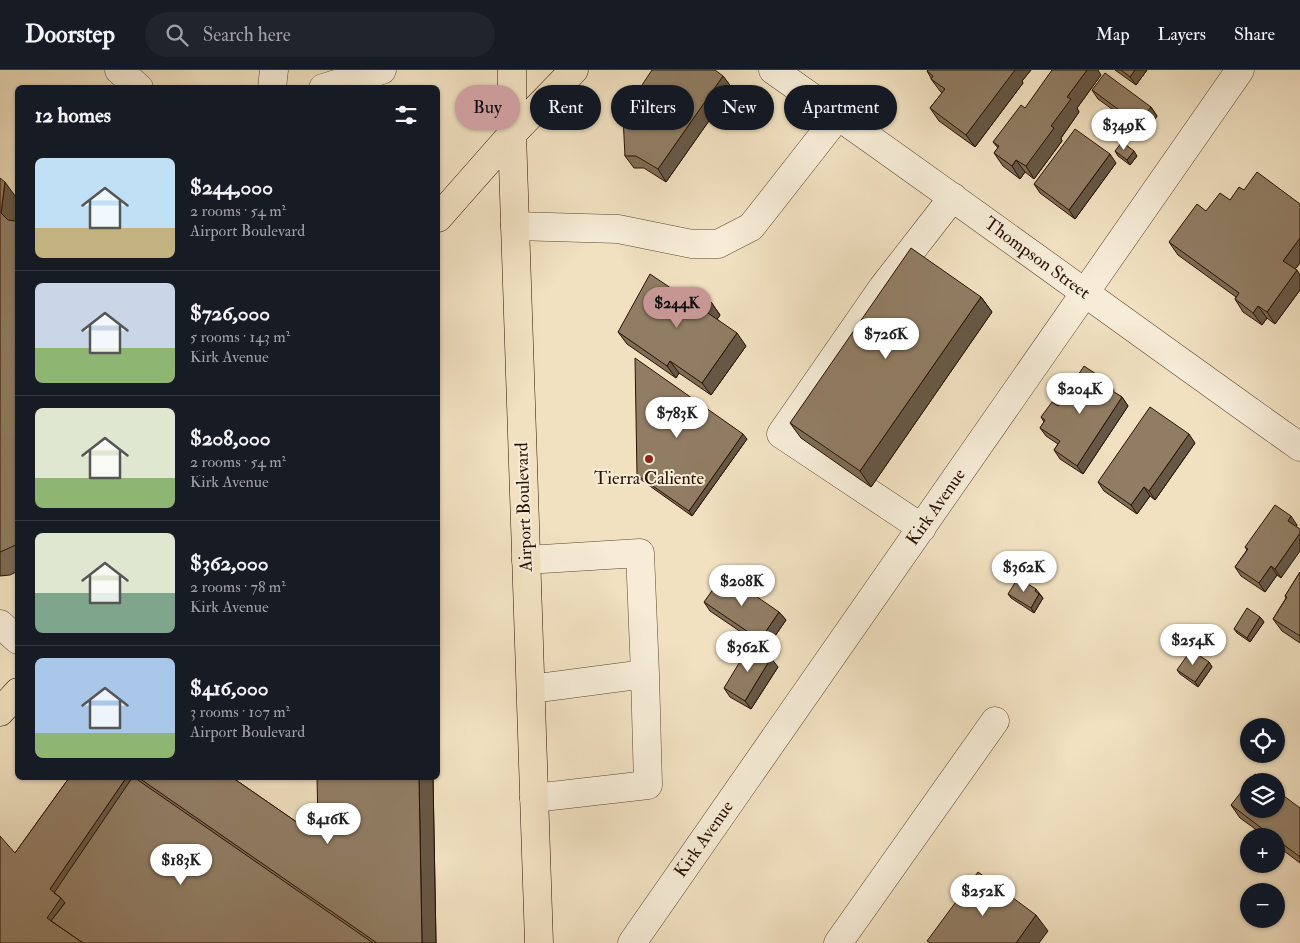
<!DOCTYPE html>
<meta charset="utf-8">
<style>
body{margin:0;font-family:"IM FELL Double Pica",serif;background:#20242c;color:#f1f3f6;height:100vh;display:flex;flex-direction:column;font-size:19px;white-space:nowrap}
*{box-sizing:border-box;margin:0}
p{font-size:16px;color:#9ea1a6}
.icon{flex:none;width:28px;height:28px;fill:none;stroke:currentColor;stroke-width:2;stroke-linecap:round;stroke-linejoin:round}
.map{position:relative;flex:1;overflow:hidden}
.panel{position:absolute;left:15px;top:15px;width:425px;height:695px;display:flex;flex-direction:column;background:#171b24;border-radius:8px;box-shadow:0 1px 4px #0004}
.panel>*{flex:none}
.top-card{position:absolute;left:455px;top:15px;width:475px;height:45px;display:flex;gap:10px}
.buttons{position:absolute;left:1240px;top:648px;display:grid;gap:10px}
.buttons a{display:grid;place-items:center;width:45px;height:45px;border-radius:50%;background:#171b24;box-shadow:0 1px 4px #0004;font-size:25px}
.price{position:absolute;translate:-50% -42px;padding:0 11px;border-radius:18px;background:#fff;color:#222;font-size:16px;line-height:32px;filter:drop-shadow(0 1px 2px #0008)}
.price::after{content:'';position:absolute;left:50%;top:30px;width:15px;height:11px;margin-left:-8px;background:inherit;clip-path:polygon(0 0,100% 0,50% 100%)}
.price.selected{background:#c59692;color:#111}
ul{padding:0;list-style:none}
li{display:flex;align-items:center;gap:15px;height:125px;padding:0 20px}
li+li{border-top:1px solid #363941}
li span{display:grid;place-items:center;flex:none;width:140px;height:100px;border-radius:8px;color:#555}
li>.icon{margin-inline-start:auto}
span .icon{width:60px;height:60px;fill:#fffc;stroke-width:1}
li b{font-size:21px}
h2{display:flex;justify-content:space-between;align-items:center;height:60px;padding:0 20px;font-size:21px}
.tag{padding:0 18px;border-radius:22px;background:#171b24;box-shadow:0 1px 4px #0004;font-size:18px;line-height:45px}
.tag.selected{background:#c59692;color:#111}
header{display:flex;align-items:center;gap:30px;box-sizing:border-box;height:70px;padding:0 25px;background:#171b24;border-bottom:1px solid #363941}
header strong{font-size:24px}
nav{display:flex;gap:28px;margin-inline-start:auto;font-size:18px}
.search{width:350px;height:45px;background:#20242c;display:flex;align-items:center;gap:12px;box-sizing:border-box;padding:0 18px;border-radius:28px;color:#9ea1a6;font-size:19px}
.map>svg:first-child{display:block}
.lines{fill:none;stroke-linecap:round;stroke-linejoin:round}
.minor-casing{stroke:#5b4530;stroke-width:29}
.major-casing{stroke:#291100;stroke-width:29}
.minor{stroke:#f6ecd7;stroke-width:28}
.major{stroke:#f1e1c1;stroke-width:28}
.wall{fill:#7d6c56;stroke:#291100}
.shaded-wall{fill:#665846;stroke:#291100}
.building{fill:#917d64;stroke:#291100}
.poi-dot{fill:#8f2418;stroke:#f6ecd7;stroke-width:2}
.labels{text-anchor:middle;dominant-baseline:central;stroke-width:4;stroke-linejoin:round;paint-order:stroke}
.street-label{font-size:18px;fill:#291100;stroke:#f6ecd7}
.poi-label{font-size:18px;fill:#291100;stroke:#f6ecd7}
</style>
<header>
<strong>Doorstep</strong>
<div class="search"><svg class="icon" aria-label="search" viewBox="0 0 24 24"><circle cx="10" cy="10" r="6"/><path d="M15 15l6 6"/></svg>Search here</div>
<nav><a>Map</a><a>Layers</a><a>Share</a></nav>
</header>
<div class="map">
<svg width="1300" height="873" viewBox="0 0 1300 873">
<rect width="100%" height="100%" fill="#f1e1c1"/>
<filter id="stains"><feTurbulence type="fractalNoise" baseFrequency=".004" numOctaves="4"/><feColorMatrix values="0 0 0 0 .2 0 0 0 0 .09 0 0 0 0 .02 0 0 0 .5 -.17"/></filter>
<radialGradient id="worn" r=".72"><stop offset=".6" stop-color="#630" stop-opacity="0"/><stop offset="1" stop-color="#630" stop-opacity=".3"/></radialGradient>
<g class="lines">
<g class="minor-casing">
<path id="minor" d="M119,0L139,18
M773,0C950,124 1124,252 1300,377
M272,18L274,0
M323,18L382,0
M515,156L618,159L692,174H718L751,157L838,46
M922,458L781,364L883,217L953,127
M526,490L640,483L645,604
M0,554L18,570
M531,619L645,604L648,715L534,728
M632,873L1240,0
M838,873L995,651"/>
</g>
<g class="major-casing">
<path id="major" d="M512,0V64L539,873
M438,148L512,64L574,0
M0,642L18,622"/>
</g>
<use href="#minor" class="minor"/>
<use href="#major" class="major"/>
</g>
<path class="wall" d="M928,0H1031L1022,11L1023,13L975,77L939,51L930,38L942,23L940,21L931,9V8L927,1Z
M1115,0H1147L1136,15Z
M1101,5L1077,38L1079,42L1061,68L1062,71L1034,109L1025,102L1020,109L1003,96L994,83L998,78L993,72L1025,38Z
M723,6L732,18L666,112L644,98H634L625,86L634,27Z
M1092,20L1151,37L1157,46L1145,63L1098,29Z
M1115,81L1137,86L1130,95L1118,86Z
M1116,93L1075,149L1040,123L1034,114Z
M0,108L18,130L17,151L18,150V501L10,505L0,506Z
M1244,120L1300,134V193L1295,199L1300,205V220L1275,254L1267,248L1262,255L1243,242L1235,229L1236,227L1178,185L1169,172L1206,141L1230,130Z
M684,227L711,232L720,245L717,249L746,276L711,325L679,303L676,308L627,274L618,262Z
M981,227L992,242L871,417L801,368L790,353Z
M1114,320L1113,322L1122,327L1128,336L1083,404L1060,389L1054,380L1058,374L1046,366L1040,358L1044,352L1041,347L1058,336Z
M747,369L692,446L640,409L637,405Z
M1195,373L1155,430L1150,426L1137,444L1104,421L1098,412Z
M1297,455L1281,508L1277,505L1265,522L1241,506L1235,497L1247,480L1245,477Z
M1300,502V573L1282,561L1273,549L1286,528L1285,526Z
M1036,519L1043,528L1034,543L1011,528L1008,524Z
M704,532L779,542L786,550L766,579L710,541Z
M1260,547L1264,552L1250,572L1237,563L1234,559Z
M1209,592L1212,597L1198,617L1180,604L1177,600Z
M778,597L751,639L730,627L724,618Z
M69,708H233L298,753H318L433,708L436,873H0L15,783Z
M1231,735L1300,738V793L1276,775V766H1265L1240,748Z"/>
<path class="shaded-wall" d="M1014,0H1031L1022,11L1023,13L975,77L966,65Z
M1087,0H1098L1101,5L1077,38L1079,42L1061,68L1062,71L1034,109L1026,96L1067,27Z
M1135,0H1147L1136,15L1130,7Z
M723,6L732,18L666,112L658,99Z
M1151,37L1157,46L1145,63L1138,54Z
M1134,81L1137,86L1130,95L1127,90Z
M1110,84L1116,93L1075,149L1069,140Z
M1016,90L1025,102L1020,109L1012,96Z
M5,112L18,130V145L15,164L1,143Z
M1300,168V193L1292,203L1283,191Z
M1297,200L1300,205V220L1275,254L1267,242Z
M981,227L992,242L871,417L860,401Z
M711,232L720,245L714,254L705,241Z
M1258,236L1267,248L1262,255L1253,243Z
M737,263L746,276L711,325L702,313Z
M670,291L679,303L676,308L667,296Z
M1108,312L1114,320L1111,325L1105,316Z
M1122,327L1128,336L1083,404L1077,396Z
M743,364L747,369L692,446L689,441Z
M1189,364L1195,373L1155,430L1149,421Z
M1144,417L1150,426L1137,444L1131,435Z
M1291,446L1297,455L1294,459L1288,451Z
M1300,463V481L1281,508L1275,499Z
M1271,496L1277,505L1265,522L1259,513Z
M1039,524L1043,528L1034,543L1031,538Z
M779,542L786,550L766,579L760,570Z
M1260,547L1264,552L1250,572L1247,568Z
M771,588L778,597L751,639L745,631Z
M1209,592L1212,597L1198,617L1195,612Z
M126,708H134L144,722L50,853L47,848L50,819Z
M419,708H433L436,873H422Z
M1036,845L1048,861L1039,873H1016Z"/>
<path class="building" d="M652,0H715L723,6L658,99L636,86H625L622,28L634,27Z
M928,0H1015L966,65L930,38L945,19L931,9L933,6L927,1Z
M1052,0H1087L1067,27L1071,29L1051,56L1054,58L1026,96L1016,90L1012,96L994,83L999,76L993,72L1021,35L1025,38Z
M1121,0H1135L1130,7Z
M1105,3L1151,37L1138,54L1092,20Z
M1075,59L1110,84L1069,140L1034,114Z
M1122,72L1134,81L1127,90L1115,81Z
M1257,102L1300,134V168L1283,191L1297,200L1267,242L1258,236L1253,243L1235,229L1239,223L1169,172L1197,134L1206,141L1220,123L1230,130L1239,117L1244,120Z
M0,108L5,112L1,143L8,150L15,151L18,150V474L0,482Z
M911,178L981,227L860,401L790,353Z
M650,204L684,227L691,217L711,232L705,241L737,263L702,313L670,291L667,296L618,262Z
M635,288L743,364L689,441L637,405Z
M1084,296L1108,312L1105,316L1122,327L1077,396L1054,380L1060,371L1040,358L1045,350L1041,347L1052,332L1058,336Z
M1150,337L1189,364L1149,421L1144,417L1131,435L1098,412Z
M1275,435L1291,446L1288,451L1300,459V463L1275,499L1271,496L1259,513L1235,497L1248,479L1245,477Z
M1300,502V566L1273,549L1287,527L1285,526Z
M724,504L779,542L760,570L704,532Z
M1018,508L1036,519L1035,521L1039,524L1031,538L1008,524Z
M1247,538L1260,547L1247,568L1234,559Z
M750,575L771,588L745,631L724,618Z
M1191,580L1209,592L1195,612L1177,600Z
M1255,704L1265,711H1250Z
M69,708H126L50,819L61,828L47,848L83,873H0V766L15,783Z
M132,708H135L373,873H83L51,851L65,833L61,828L54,823Z
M139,708H233L298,753H318L317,708H419L422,873H377Z
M1249,712V739H1276V720L1300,738V787L1276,769V766H1272L1231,735Z
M978,802L1036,845L1016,873H930L927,871Z"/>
<circle class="poi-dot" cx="649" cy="389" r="5"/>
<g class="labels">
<g class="street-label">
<text transform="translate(1037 188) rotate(36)">Thompson Street</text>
<text transform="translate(524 437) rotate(-92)">Airport Boulevard</text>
<text transform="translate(936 437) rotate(-55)">Kirk Avenue</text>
<text transform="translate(704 769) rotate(-55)">Kirk Avenue</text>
</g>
<g class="poi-label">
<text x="649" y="408">Tierra Caliente</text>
</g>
</g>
<rect width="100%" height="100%" filter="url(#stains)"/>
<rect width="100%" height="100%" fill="url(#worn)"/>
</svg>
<div class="buttons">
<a><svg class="icon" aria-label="locate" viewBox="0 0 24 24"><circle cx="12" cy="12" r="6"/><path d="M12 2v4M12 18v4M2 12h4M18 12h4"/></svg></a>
<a><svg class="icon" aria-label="layers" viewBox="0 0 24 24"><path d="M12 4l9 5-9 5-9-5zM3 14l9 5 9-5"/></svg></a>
<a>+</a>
<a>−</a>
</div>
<b class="price" style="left:1124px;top:81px">$349K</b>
<b class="price selected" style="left:677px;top:259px">$244K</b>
<b class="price" style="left:886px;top:290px">$726K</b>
<b class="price" style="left:1080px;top:345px">$204K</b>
<b class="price" style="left:677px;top:369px">$783K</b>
<b class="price" style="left:1024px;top:523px">$362K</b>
<b class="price" style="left:742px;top:537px">$208K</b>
<b class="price" style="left:1193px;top:596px">$254K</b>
<b class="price" style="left:748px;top:603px">$362K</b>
<b class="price" style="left:328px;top:775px">$416K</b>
<b class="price" style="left:181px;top:816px">$183K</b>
<b class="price" style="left:983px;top:847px">$252K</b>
<div class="top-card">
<a class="tag selected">Buy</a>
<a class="tag">Rent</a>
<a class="tag">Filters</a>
<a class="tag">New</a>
<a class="tag">Apartment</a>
</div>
<section class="panel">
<h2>12 homes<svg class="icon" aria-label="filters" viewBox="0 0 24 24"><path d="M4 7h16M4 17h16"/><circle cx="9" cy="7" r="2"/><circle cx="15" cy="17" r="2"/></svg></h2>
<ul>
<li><span style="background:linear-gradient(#bfe0f5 70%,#c2b280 0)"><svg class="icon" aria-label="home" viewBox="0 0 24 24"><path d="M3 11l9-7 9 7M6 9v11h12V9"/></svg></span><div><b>$244,000</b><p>2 rooms · 54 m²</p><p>Airport Boulevard</p></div></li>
<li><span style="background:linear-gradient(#c9d6e8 65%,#8fb573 0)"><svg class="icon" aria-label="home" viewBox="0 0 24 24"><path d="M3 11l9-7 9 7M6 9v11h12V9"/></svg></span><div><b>$726,000</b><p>5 rooms · 143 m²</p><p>Kirk Avenue</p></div></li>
<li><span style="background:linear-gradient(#dfe7d0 70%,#8fb573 0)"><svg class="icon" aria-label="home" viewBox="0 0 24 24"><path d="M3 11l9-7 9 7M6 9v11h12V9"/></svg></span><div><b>$208,000</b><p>2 rooms · 54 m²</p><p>Kirk Avenue</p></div></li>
<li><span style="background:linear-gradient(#dfe7d0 60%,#7fa58c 0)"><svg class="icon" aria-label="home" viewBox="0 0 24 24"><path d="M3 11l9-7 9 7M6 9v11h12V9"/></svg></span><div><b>$362,000</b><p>2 rooms · 78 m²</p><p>Kirk Avenue</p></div></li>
<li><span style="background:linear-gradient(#a9c7e8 75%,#8fb573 0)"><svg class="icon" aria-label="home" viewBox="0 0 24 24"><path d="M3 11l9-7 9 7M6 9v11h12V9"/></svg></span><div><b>$416,000</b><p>3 rooms · 107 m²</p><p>Airport Boulevard</p></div></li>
</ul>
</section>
</div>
